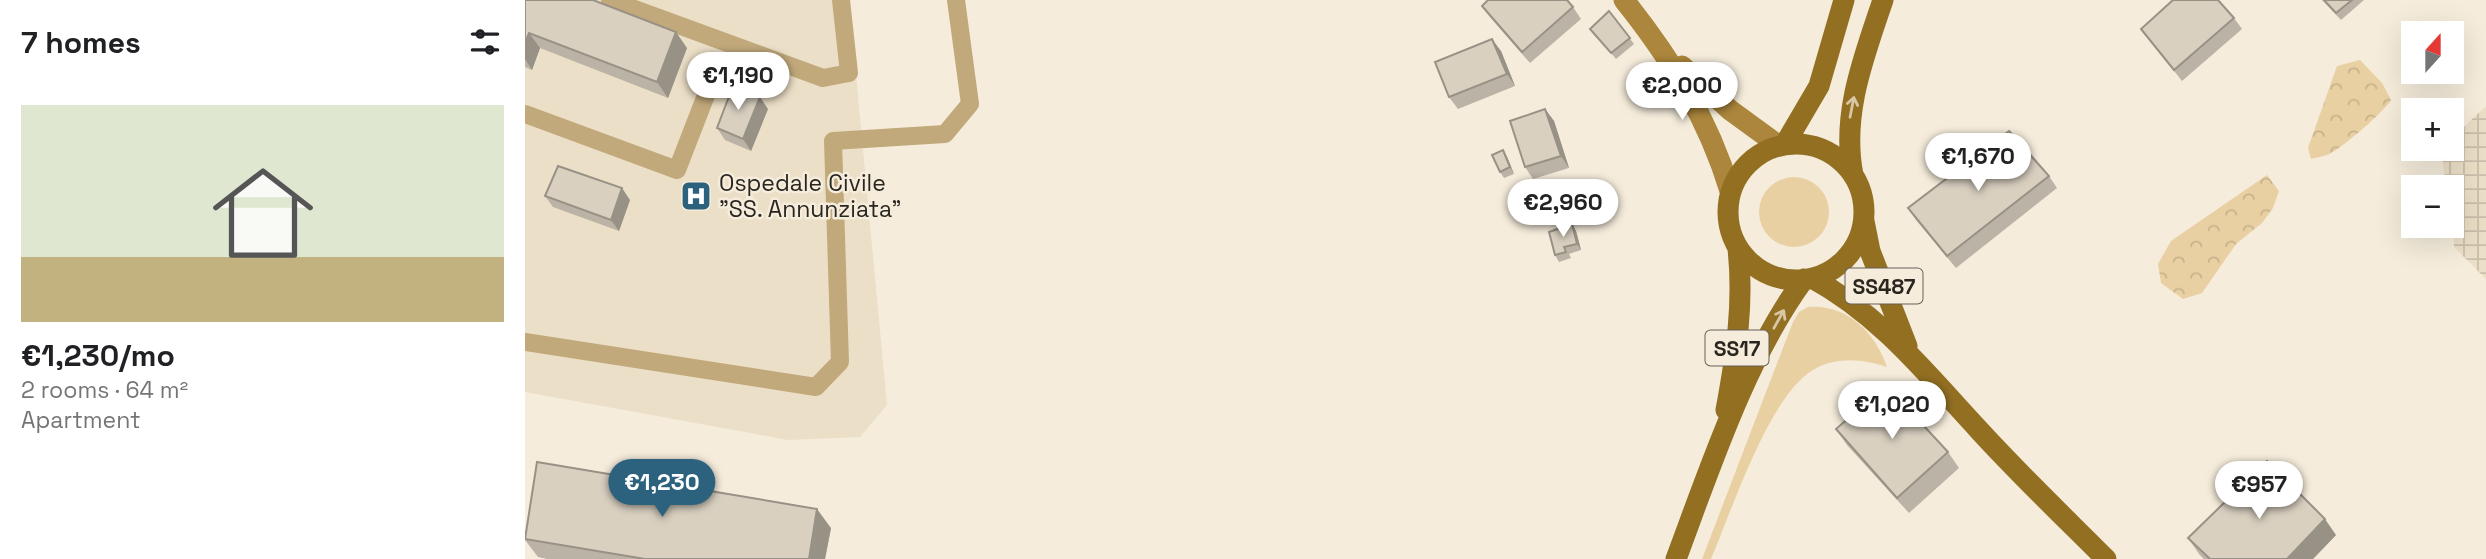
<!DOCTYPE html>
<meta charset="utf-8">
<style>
body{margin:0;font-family:"Space Grotesk",sans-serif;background:#f6f6f6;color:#202124;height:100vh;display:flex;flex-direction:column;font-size:26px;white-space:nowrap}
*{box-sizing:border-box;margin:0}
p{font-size:23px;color:#757577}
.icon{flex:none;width:38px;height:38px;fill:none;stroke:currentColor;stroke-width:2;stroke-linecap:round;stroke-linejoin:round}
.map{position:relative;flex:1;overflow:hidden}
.details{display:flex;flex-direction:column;background:#fff;width:525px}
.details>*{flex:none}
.needle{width:46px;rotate:21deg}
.buttons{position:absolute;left:1876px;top:21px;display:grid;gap:14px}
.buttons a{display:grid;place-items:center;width:63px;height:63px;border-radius:0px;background:#fff;box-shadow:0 7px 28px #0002;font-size:35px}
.price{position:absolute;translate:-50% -60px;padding:0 16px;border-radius:24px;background:#fff;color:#222;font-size:23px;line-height:46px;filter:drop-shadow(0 2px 4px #0008)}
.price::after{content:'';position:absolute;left:50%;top:42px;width:21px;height:16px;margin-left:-10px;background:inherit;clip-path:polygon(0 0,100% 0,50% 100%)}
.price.current{background:#2c627d;color:#fff}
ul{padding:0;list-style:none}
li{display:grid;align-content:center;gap:14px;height:371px;padding:0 21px}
li span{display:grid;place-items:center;height:217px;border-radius:0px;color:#555}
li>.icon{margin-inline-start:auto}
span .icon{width:126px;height:126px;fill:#fffc;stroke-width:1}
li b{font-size:30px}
h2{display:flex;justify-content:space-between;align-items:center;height:84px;padding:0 21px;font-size:30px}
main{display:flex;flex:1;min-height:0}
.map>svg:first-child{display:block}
.built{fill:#ecdfc7}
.industrial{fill:url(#industrial-grid)}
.grass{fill:#e8d0a2}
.forest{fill:url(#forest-crowns)}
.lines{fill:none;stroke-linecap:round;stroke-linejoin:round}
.lane{stroke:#c1a97b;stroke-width:18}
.secondary{stroke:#ab863c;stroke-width:21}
.primary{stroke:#936f22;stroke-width:21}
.wall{fill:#bbb3a5}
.shaded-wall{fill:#989286}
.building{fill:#d9d0c0;stroke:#989286;stroke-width:2}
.oneway{stroke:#d8c6a4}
.labels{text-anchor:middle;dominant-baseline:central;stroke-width:5;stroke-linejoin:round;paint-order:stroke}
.shield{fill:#f5ecdb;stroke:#666158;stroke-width:2}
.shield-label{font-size:21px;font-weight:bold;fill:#292620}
.poi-label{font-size:23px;fill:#292620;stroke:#f5ecdb;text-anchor:start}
</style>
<main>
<section class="details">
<h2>7 homes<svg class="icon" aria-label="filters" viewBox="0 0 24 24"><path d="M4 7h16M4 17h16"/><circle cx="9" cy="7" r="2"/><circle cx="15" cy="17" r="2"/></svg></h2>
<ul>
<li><span style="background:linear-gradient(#dfe7d0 70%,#c2b280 0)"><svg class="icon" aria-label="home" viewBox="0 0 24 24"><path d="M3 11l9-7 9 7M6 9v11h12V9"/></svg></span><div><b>€1,230/mo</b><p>2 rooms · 64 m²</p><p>Apartment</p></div></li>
</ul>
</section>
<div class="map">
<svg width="1961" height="559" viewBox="0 0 1961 559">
<defs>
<pattern id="industrial-grid" width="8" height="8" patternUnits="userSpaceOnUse" patternTransform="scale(1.75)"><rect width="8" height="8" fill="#ecdfc7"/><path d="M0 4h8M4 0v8" fill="none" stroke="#cabfab"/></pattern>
<pattern id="forest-crowns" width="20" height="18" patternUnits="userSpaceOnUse" patternTransform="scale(1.75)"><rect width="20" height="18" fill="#e8d0a2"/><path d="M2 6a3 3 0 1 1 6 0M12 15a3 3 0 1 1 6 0" fill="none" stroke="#c7b28b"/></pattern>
</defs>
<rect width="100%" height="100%" fill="#f5ecdb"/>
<path class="built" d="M0,0H324L362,405L335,437L263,440L0,392Z"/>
<path class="industrial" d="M1961,106V279L1929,247L1927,187H1921L1916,149H1927V138Z"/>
<path class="grass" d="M1234 212a35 35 0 1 1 70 0a35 35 0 1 1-70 0Z
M1283,307C1322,304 1350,332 1362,367C1338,359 1311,356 1288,370C1244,396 1207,510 1186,559H1177L1268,322L1274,312Z"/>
<path class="forest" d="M1835,60L1857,83L1866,100C1858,113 1822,143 1808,152C1802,156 1793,157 1786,159L1783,148L1812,66Z
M1742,175L1754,191L1748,208L1737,223L1711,244L1677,293L1658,299L1636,283L1633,264L1646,241Z"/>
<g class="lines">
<path class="lane" d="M85,0L298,78L324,73L316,0
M0,114L152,170L190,72
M0,342L291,387L315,362L308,141L420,134L445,104L431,0"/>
<path class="secondary" d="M1099,0C1146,59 1183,118 1205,191
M1157,66L1205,110L1253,145"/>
<path class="primary" d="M1203 212a68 68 0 1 1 136 0a68 68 0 1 1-136 0Z
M1260,144L1294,86L1319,0
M1328,175C1316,114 1339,57 1358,0
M1339,221L1345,251L1382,346
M1287,278C1355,315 1401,373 1453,429C1494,474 1538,516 1581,559
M1201,410C1211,356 1219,304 1213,249
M1151,559C1185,468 1221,358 1279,279"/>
</g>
<path class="wall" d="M0,0L162,48L143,98L15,48L7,70L0,67Z
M1797,0H1839L1816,20Z
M957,6L1048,7L1056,19L1005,63L965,17Z
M1084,11L1109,44L1091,59L1065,29Z
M1709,18L1717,29L1657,81L1616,29Z
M976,51L990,86L933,109L924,97Z
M243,109L226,151L200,140L192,128Z
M1020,109L1029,121L1044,168L1008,179L1000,167Z
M978,150L982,157L989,174L979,178L975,172Z
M1524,176L1532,188L1431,268L1391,220L1383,208Z
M20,196L105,200L94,231L28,207Z
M1047,224L1051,231L1056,250L1044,254L1046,258L1034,262L1030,255Z
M1311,429L1423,452L1434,468L1384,513L1322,445Z
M306,528L300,559H22L13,557L0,540V535Z
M1811,535L1788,559H1679L1674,554L1663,538Z"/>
<path class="shaded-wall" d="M151,32L162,48L143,98L132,82Z
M4,33L15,48L7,70L0,59V43Z
M967,39L976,51L990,86L982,74Z
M235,97L243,109L226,151L218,139Z
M1020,109L1029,121L1044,168L1036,156Z
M978,150L982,157L989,174L985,167Z
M97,188L105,200L94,231L86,220Z
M1047,224L1051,231L1056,250L1052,244Z
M292,509L306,528L300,559H284Z
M1800,519L1811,535L1788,559H1762Z"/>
<path class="building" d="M0,0H68L151,32L132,82L4,33L0,43Z
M963,0H1042L1048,7L997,52L957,6Z
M1648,0H1693L1709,18L1649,70L1616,29Z
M1799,0H1827L1811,13Z
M1084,11L1105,38L1086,53L1065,29Z
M967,39L982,74L924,97L910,62Z
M208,86L235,97L218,139L192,128Z
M1020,109L1036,156L1000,167L985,121Z
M1484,131L1524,176L1422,256L1383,208Z
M978,150L985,167L975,172L967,155Z
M33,166L97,188L86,220L20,196Z
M1047,224L1052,244L1039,247L1041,252L1030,255L1024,232Z
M1361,385L1423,452L1372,498L1311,429Z
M1742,461L1800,519L1762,559H1685L1663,538Z
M12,462L292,509L284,559H120L0,539Z"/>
<defs><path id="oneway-shaft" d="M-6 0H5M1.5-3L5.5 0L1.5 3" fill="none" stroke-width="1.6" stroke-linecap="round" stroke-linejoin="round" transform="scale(1.75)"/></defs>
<g class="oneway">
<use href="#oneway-shaft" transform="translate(1327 107) rotate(-79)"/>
<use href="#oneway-shaft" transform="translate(1254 319) rotate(-61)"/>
</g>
<defs>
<g id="hospital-square" transform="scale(1.575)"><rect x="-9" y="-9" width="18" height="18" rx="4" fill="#2c627d" stroke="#f5ecdb"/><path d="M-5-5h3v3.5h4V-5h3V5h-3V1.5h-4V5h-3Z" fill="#fff"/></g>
</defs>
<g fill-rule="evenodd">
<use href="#hospital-square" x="171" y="196"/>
</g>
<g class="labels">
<g class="shield">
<rect x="1320.5" y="268.5" width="77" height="35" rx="5"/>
<rect x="1180.5" y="330.5" width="63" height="35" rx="5"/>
</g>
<g class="shield-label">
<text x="1359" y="286">SS487</text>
<text x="1212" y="348">SS17</text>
</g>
<g class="poi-label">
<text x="194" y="183">Ospedale Civile<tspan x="194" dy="26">"SS. Annunziata"</tspan></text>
</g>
</g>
</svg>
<div class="buttons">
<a><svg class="needle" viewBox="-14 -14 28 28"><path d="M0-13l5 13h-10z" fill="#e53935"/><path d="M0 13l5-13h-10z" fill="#757577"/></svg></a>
<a>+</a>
<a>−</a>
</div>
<b class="price" style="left:213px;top:112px">€1,190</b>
<b class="price" style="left:1157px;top:122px">€2,000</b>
<b class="price" style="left:1453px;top:193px">€1,670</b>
<b class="price" style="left:1038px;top:239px">€2,960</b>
<b class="price" style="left:1367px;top:441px">€1,020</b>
<b class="price current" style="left:137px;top:519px">€1,230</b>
<b class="price" style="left:1734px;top:521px">€957</b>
</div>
</main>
